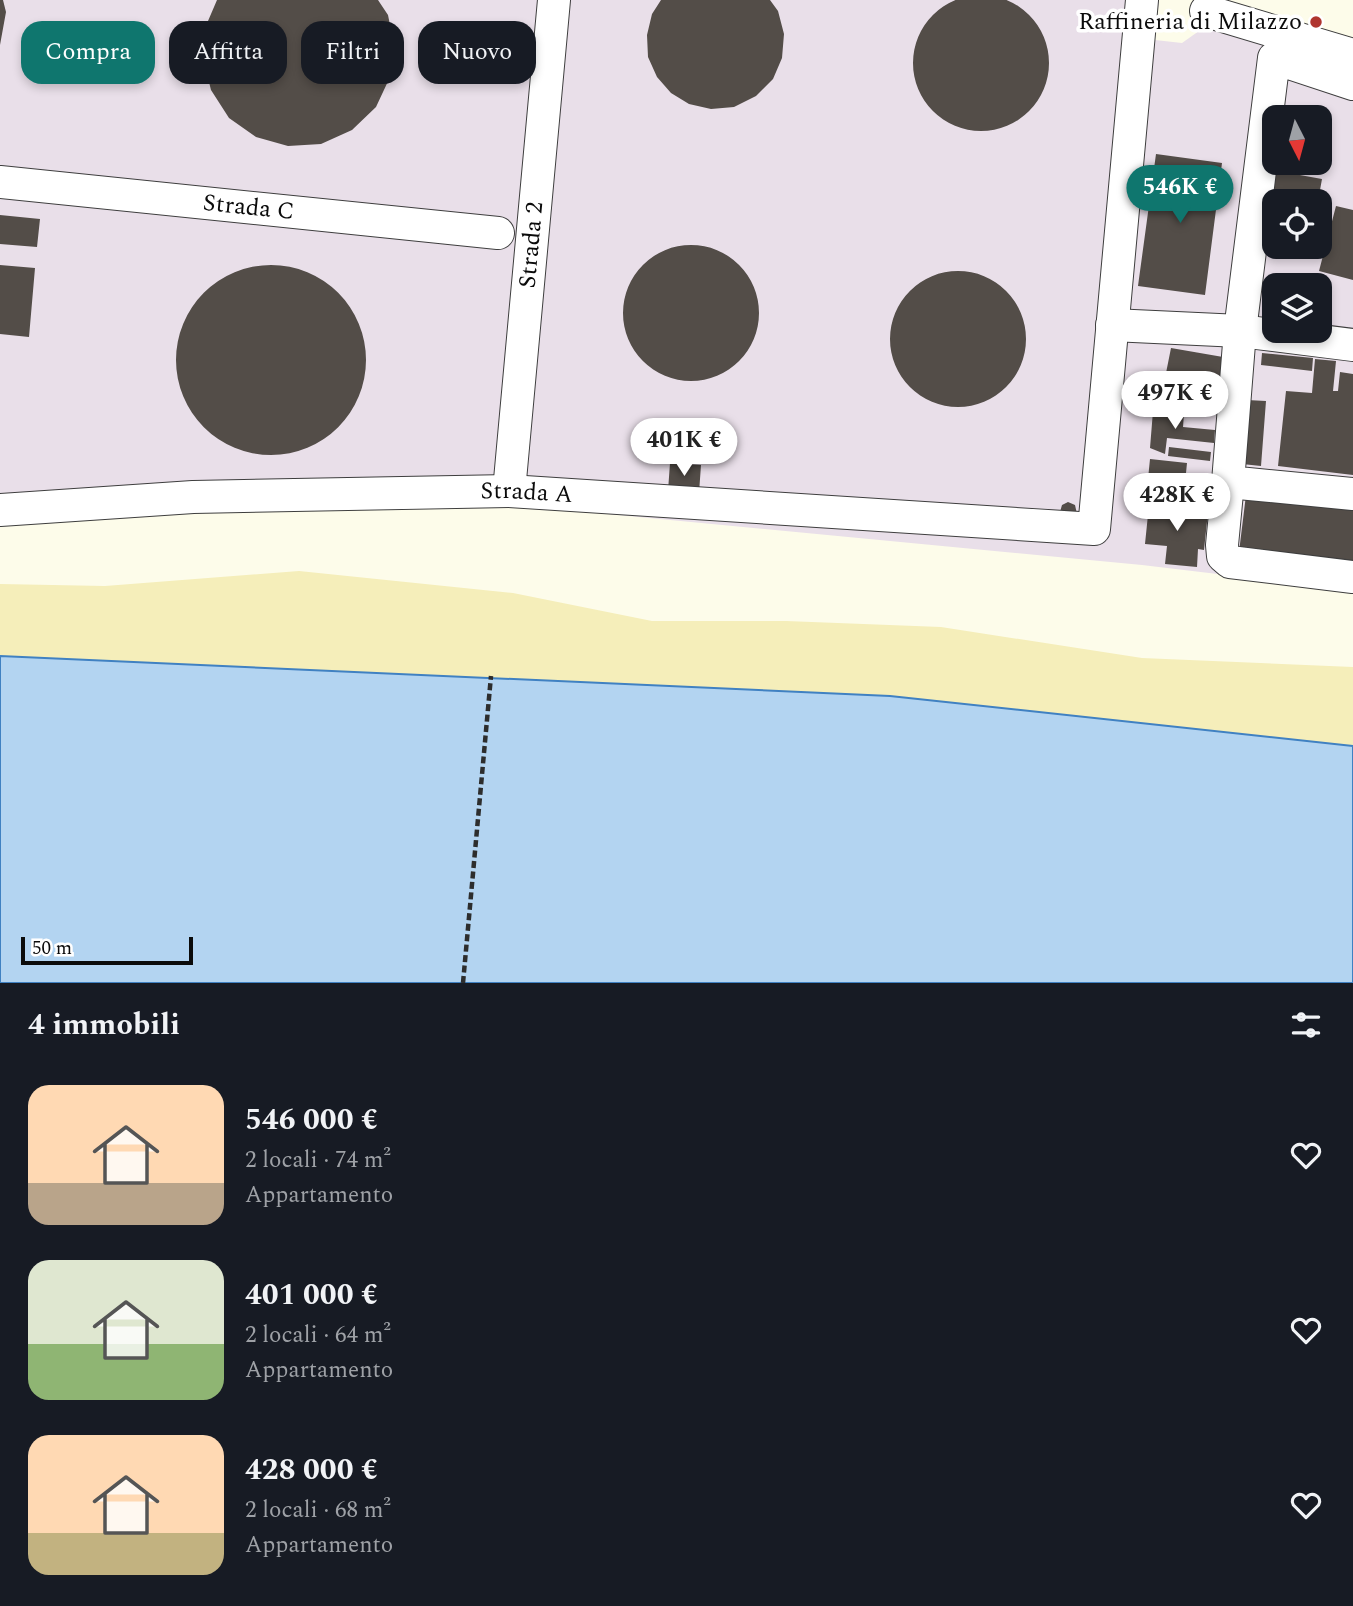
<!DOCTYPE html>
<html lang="it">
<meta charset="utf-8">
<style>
body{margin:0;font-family:Spectral,serif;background:#20242c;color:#f1f3f6;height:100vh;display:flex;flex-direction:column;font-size:26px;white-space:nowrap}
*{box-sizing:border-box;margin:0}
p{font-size:23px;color:#9ea1a6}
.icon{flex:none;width:38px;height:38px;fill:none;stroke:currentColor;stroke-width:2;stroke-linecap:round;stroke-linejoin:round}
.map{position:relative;height:983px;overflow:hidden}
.side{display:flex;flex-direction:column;background:#171b24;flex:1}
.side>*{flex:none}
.guide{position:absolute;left:21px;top:21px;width:700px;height:63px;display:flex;gap:14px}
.needle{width:46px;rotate:174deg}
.buttons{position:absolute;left:1262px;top:105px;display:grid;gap:14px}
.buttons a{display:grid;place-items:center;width:70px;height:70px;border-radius:14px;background:#171b24;box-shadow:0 4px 10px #0003;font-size:35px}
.scale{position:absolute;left:21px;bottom:18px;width:172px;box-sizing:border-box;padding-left:7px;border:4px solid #0b0b0b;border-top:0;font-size:19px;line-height:24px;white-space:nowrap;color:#0b0b0b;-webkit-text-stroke:5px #fff;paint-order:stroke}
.price{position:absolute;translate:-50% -60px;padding:0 16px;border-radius:24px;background:#fff;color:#222;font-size:23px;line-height:46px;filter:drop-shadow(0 2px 4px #0008)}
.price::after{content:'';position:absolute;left:50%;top:42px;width:21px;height:16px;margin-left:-10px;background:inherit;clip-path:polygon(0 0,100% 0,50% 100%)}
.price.selected{background:#0f766e;color:#fff}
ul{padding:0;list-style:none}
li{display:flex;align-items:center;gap:21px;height:175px;padding:0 28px}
li span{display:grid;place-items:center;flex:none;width:196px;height:140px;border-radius:21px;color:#555}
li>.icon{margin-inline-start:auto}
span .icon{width:84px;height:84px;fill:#fffc;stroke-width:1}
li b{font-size:30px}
h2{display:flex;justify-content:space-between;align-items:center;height:84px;padding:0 28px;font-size:30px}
.chip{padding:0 24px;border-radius:21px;background:#171b24;box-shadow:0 4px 10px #0003;font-size:24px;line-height:63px}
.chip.selected{background:#0f766e;color:#fff}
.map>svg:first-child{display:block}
.industrial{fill:#e9dfe9;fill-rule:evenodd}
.sand{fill:#f5eeba}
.water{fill:#b3d4f1;stroke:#4081c2;stroke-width:2}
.building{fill:#534d48}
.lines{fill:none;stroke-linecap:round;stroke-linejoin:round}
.minor-casing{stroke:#3e3e3e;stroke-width:34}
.path{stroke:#2d2d2d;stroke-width:4.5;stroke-dasharray:7 3.5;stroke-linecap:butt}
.minor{stroke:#fff;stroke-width:32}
.poi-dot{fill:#af352f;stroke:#fff;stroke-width:2.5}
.labels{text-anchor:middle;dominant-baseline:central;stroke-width:7;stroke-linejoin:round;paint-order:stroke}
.poi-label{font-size:24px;fill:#0b0b0b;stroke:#fff;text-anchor:end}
.street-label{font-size:24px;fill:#0b0b0b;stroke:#fff}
</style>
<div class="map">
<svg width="1353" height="983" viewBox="0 0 1353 983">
<rect width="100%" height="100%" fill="#fdfcea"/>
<path class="industrial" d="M0,0H1159L1155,40L1182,43L1206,26L1353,68V590L1142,565L545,508L192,509L0,525ZM1274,117H1320V163H1274ZM1274,201H1320V247H1274ZM1274,285H1320V331H1274Z"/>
<path class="sand" d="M299,571L513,593L652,621H786L941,627L1142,658L1353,667V746L890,696L0,656V584L105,586Z"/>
<path class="water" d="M0,656L890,696L1353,746V983H0Z"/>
<path class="building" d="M913 63a68 68 0 1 1 136 0a68 68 0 1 1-136 0Z
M0,0H3L6,12L0,45Z
M217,0H378L388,15L394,45L390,77L376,107L352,130L321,144L288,146L256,137L229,118L211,90L203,58L205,28Z
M661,0H770L778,11L784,34L782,58L773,79L756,96L734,107L711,109L689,104L671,93L657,77L648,57L647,35L652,14Z
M1156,154L1222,163L1205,295L1138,286Z
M1272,170L1322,179L1318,201L1267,194Z
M1336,206L1353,210V280L1319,271Z
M0,215L40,219L37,247L0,244Z
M623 313a68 68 0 1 1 136 0a68 68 0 1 1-136 0Z
M0,265L35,268L29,337L0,334Z
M176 360a95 95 0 1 1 190 0a95 95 0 1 1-190 0Z
M890 339a68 68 0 1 1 136 0a68 68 0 1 1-136 0Z
M1171,348L1223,357L1217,392L1164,383Z
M1262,353L1313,358L1312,371L1261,365Z
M1315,359L1336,361L1333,391H1338L1340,372L1353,374V475L1278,466L1286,391L1312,393Z
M1247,400L1266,401L1261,466L1242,464Z
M1153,411L1184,414L1183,427L1215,430L1214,443L1167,438L1165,454L1150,448Z
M1169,447L1211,452L1210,461L1168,456Z
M1150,459L1187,463L1183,503L1146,499Z
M670,463L701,465L699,493L668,491Z
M1246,495L1353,508V565L1239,552Z
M1068,502L1075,505L1077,514L1060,512L1062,505Z
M1149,505L1208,512L1204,550L1198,549L1197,567L1165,564L1167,546L1145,544Z"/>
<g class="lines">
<g class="minor-casing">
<g id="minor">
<path d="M1206,11L1353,55"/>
<path d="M1353,84L1274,58L1240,331L1228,482L1353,494"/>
<path id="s1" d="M0,182L498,233"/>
<path d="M1112,325L1240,331L1353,345"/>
<path d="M1228,482L1222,545L1223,556L1230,562L1353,577"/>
<path id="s2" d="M509,491L554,0"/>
<path id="s3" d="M0,510L193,497L509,491L1094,529L1142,0"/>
</g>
</g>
<path class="path" d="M463,983L491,676"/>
<use href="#minor" class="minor"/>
</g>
<circle class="poi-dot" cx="1316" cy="22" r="7"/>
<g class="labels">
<g class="poi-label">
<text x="1302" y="22">Raffineria di Milazzo</text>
</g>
<g class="street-label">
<text stroke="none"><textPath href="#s1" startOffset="250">Strada C</textPath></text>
<text stroke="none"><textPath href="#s2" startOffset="247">Strada 2</textPath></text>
<text stroke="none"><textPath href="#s3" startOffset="527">Strada A</textPath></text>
</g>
</g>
</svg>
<div class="buttons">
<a><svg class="needle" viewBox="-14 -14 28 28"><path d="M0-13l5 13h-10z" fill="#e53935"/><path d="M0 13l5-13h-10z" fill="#9ea1a6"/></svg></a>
<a><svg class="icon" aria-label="locate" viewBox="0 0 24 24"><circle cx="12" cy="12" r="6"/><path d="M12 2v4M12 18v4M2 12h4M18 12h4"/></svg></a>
<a><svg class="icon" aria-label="layers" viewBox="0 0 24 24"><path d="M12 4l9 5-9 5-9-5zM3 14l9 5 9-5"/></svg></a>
</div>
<div class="scale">50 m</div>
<b class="price selected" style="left:1180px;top:225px">546K €</b>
<b class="price" style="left:1175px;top:431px">497K €</b>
<b class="price" style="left:684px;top:478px">401K €</b>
<b class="price" style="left:1177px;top:533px">428K €</b>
<div class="guide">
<a class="chip selected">Compra</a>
<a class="chip">Affitta</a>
<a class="chip">Filtri</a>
<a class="chip">Nuovo</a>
</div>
</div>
<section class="side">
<h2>4 immobili<svg class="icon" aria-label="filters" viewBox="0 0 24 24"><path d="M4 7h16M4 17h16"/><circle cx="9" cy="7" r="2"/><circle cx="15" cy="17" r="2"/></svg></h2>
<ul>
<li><span style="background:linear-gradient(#ffd9b3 70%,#b9a48a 0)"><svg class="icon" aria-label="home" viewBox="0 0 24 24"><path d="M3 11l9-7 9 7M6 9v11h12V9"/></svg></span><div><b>546 000 €</b><p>2 locali · 74 m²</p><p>Appartamento</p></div><svg class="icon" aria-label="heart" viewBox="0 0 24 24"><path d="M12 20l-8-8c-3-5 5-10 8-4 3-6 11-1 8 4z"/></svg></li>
<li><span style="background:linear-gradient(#dfe7d0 60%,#8fb573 0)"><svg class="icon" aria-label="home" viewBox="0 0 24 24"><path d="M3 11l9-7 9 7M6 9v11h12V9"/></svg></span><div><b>401 000 €</b><p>2 locali · 64 m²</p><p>Appartamento</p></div><svg class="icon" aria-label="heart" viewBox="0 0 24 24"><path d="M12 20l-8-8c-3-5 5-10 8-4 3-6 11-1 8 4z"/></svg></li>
<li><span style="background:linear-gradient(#ffd9b3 70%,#c2b280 0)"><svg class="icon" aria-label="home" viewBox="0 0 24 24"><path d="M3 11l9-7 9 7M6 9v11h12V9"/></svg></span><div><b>428 000 €</b><p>2 locali · 68 m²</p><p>Appartamento</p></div><svg class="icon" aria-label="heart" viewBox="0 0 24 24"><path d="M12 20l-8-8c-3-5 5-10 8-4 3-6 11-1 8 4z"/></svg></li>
</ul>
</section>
